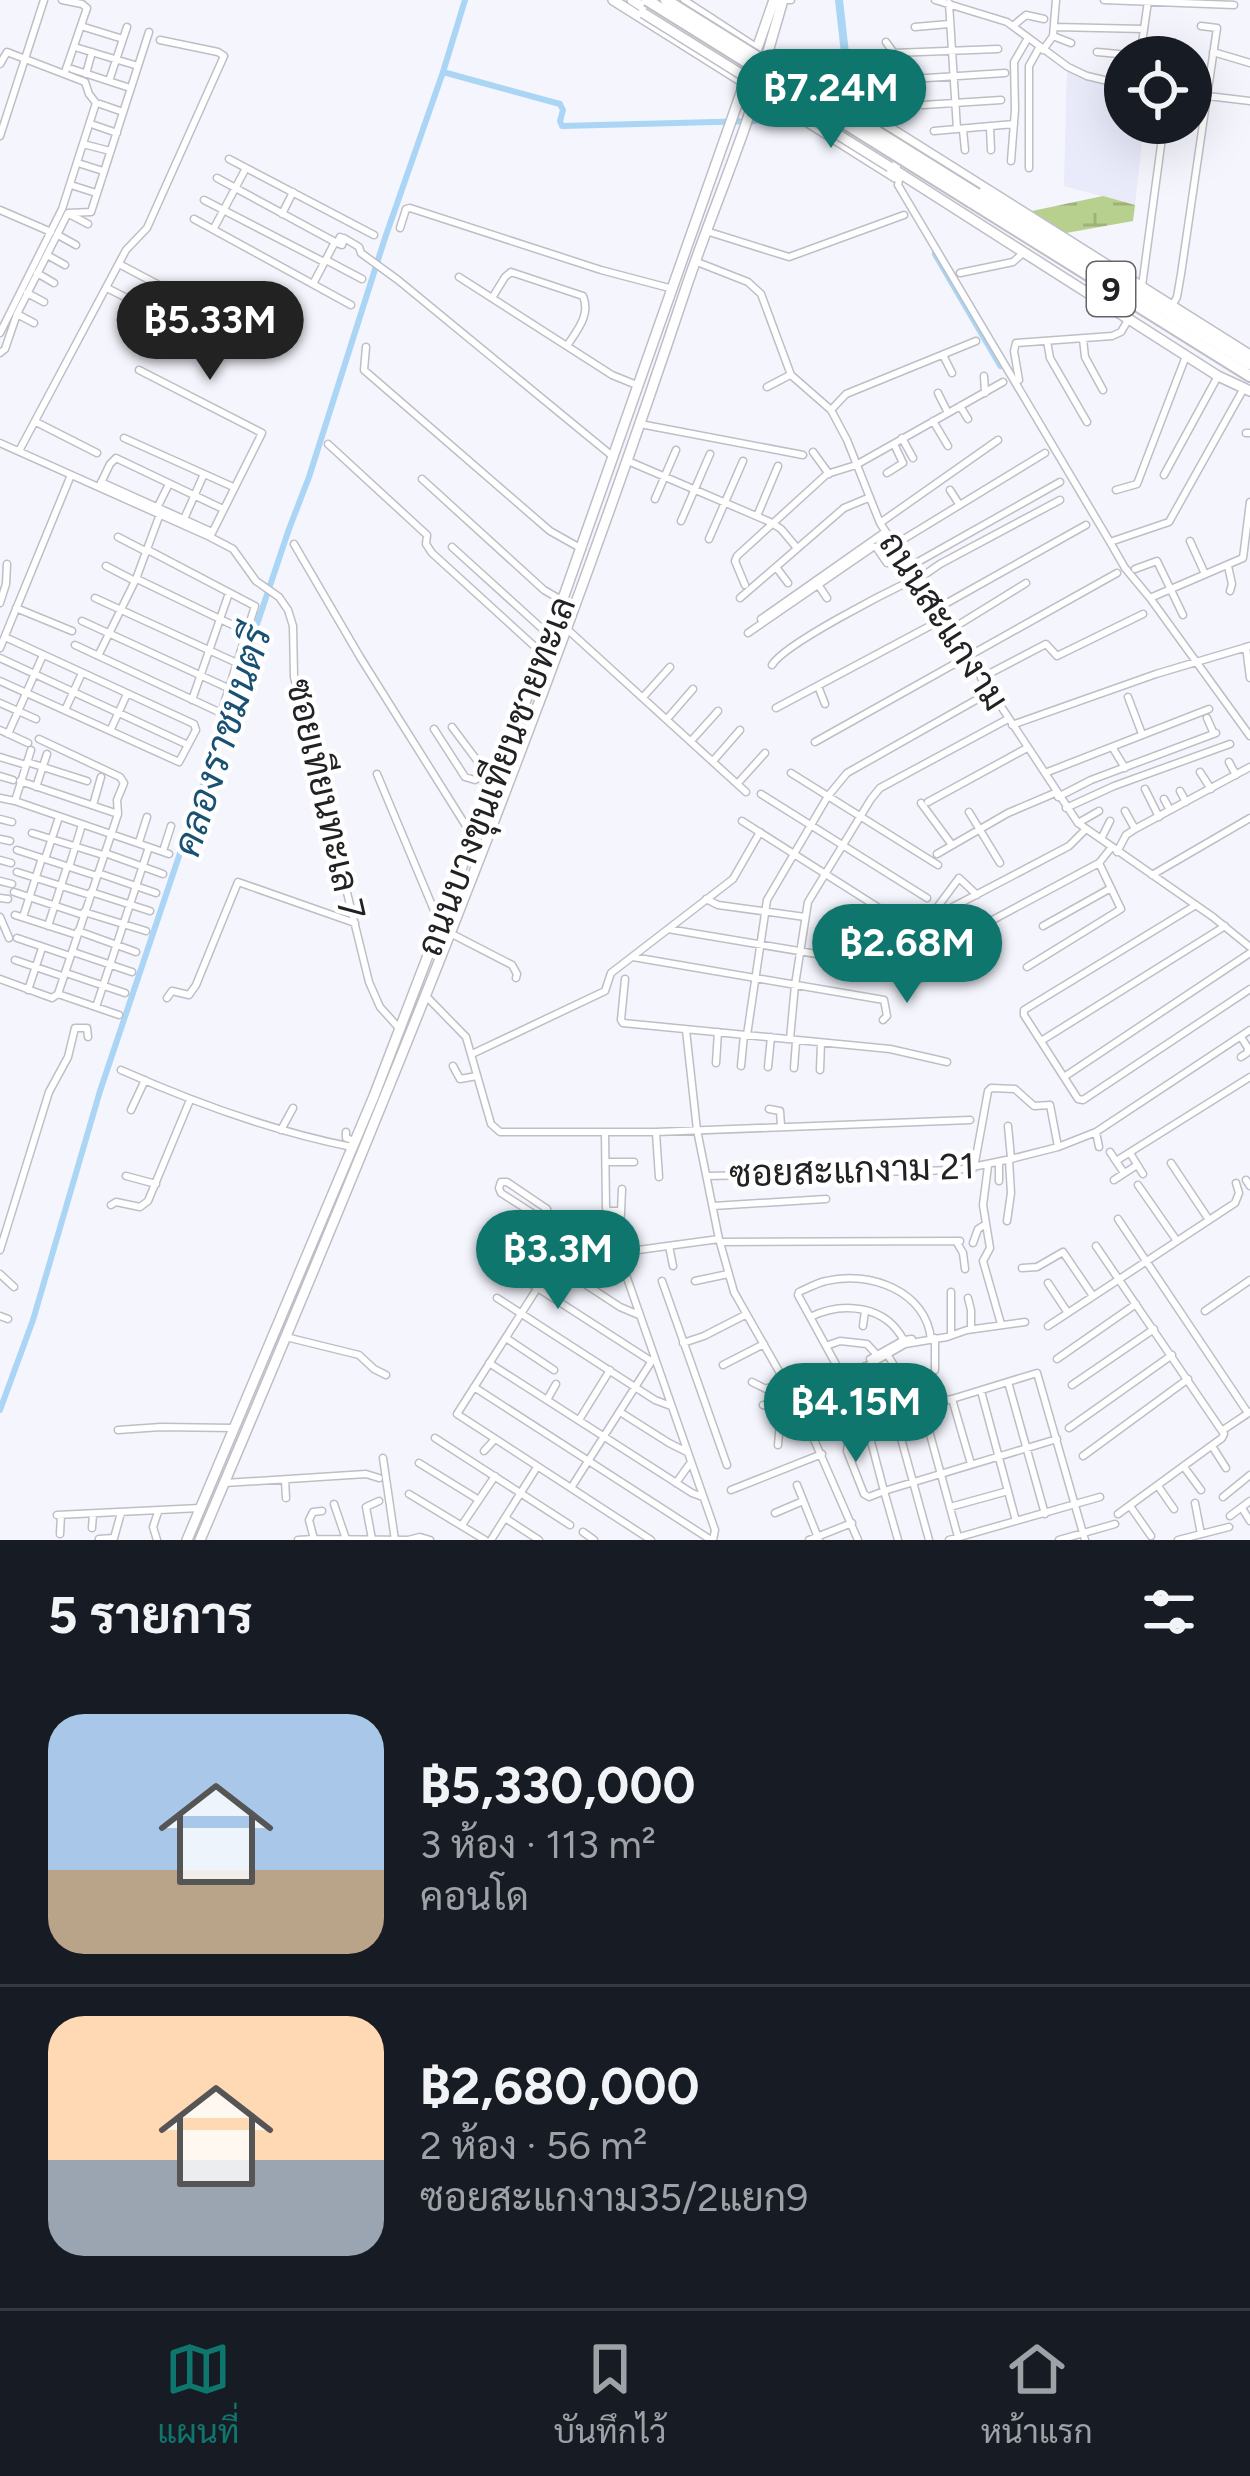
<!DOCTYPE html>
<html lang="th">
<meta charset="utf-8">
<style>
body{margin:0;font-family:Figtree,Sarabun,sans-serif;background:#242831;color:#f1f3f6;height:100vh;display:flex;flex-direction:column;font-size:45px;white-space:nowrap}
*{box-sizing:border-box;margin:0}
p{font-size:39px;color:#9ea1a6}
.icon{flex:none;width:66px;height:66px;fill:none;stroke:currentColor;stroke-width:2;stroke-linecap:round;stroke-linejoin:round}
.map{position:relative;height:1540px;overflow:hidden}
.panel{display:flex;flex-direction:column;background:#171b24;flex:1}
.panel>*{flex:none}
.tools{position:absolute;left:1104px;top:36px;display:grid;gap:24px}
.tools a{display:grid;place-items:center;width:108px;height:108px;border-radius:50%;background:#171b24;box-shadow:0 12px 48px #0002;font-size:60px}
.price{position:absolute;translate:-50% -102px;padding:0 27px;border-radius:42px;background:#0f766e;color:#fff;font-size:39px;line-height:78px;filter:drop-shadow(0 3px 6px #0008)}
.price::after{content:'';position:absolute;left:50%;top:72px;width:36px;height:27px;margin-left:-18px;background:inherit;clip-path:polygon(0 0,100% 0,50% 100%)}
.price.selected{background:#222;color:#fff}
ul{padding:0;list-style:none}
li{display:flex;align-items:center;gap:36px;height:300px;padding:0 48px}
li+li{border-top:3px solid #363941}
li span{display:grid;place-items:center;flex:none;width:336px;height:240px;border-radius:36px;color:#555}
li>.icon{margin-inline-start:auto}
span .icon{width:144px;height:144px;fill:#fffc;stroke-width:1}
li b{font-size:51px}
h2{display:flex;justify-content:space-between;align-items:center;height:144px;padding:0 48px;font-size:51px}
.menu{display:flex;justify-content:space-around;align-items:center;height:168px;border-top:3px solid #363941;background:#171b24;font-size:33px;color:#9ea1a6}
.menu a{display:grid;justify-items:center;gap:6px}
.menu .selected{color:#0f766e}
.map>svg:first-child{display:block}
.built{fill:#e9eafa}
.wetland{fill:url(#wetland-marsh)}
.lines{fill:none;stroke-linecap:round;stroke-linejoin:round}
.canal{stroke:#aad5f4;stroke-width:6}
.river{stroke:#aad5f4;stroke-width:8}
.minor-casing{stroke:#bebec6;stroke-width:9}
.major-casing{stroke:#bebec6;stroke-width:12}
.highway-casing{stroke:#bebec6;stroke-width:14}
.minor{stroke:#fff;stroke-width:6}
.major{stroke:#fff;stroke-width:9}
.highway{stroke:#fff;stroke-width:10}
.major-bridge-casing{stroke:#bebec6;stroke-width:12;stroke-linecap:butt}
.highway-bridge-casing{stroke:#bebec6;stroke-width:14;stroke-linecap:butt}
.major-bridge{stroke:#fff;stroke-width:9}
.highway-bridge{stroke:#fff;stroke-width:10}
.labels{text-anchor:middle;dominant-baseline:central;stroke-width:9;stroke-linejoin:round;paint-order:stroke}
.shield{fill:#fff;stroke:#646466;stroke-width:3}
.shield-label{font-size:33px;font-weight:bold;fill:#222225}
.street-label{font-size:36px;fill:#222225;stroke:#fff}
.water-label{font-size:39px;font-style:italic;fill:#185173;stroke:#fff}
</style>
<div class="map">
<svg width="1250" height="1540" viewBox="0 0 1250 1540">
<defs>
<pattern id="wetland-marsh" width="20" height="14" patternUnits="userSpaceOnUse" patternTransform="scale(3)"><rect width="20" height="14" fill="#b8d08e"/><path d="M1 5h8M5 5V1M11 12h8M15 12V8" fill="none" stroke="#9eb27a"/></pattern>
</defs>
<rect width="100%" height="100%" fill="#f5f5fe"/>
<path class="built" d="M1067,70L1125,86V123H1144L1135,205L1064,186Z"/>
<path class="wetland" d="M1103,196L1135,205L1133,221L1066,233L1032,211Z"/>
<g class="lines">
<path class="canal" d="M465,0L443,72L560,104L563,110L560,121L562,126L753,121L799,114
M0,1410L33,1320L100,1091L289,529L309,477L385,238L443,72"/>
<path class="river" d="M839,0L849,89L847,105
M936,254L1001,365"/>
<g class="minor-casing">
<path id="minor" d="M62,0L82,4L87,8L65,72
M684,0L756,47
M788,0H791
M935,0L1007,22L1068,67L1087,76L1125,85
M1104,0L1234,5
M949,3L957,129
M1013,26L1026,15L1044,19
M84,27L123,39
M915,27L949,24
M1054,27L1144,29
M1053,36L1071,43
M886,42L894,53L998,49
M78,48L138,66
M1043,50L1053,36L1056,0
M1097,52L1140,56
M1213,52L1250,63
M1140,57L1148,1
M0,64L7,52L85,82L89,94L96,103L62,209L0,333
M72,69L130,88
M879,70L894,114L891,120L884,122
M86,74L92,52
M911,79L1005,73
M1191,80L1195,85L1194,95
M109,81L127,27
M1191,94L1250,101
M100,104L123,112
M891,105L906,101
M923,105L1001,100
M94,125L117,133
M990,127L991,150
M963,130L965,150
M934,131L1014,124
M0,136L44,0
M87,145L110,151
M229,159L374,235
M1011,161L1015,110L1014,62L1028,38
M81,164L103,171
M1029,168V66L1039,48
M217,178L335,242L337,243L340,237L344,239L342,245L337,243
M899,180L898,185L1110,542
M74,186L96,193
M204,200L324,262
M0,210L51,232
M69,214L88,224
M282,214L293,192
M194,219L351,305
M214,228L246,168
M400,228L406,209L410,208L601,270L673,289
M706,231L789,257L904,215
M58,235L76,245
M344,238L359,247L361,253L398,280L611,455
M47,255L65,265
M326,260L362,279
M697,262L748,282L761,294L791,375L831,410L847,440L880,523L1078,823L1213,917L1250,947
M119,264L174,293
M37,273L54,283
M960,273L1013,262L1022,254
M459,277L612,375L639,386
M313,284L335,242
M1142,286L1164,123
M107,288L168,319
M27,293L44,302
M492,298L505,277L511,272L583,296C591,315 577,330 567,346
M1173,304L1177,297L1181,274L1217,28L1201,26
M17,314L34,323
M1083,339L1085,357L1103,390
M1047,341L1050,358L1087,422
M366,347L364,370L550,531L582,549
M0,353L5,349L17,314L68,213L91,212L149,32
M943,355L952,373
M139,370L262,433L210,537
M984,376L985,393
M1019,380L1014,351L1016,343L1112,336L1121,332L1128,320
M767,387L790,375
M1244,388L1169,522L1110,542L1125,568L1150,598L1250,736
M938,393L948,413
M960,406L968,419
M831,410L846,394L976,341
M933,421L948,446
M36,422L97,453
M640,424L803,455
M1246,433H1250
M124,438L231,486
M902,438L913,458
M0,443L210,537L233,549L256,581L279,597L288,610L293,626L294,677L369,982L380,1007L398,1027
M328,444L427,535L426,544L432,553L544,655
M19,451L126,250L147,228L224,56L218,52L160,40
M813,452L829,474
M628,461L770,522L781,529L797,548
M887,473L903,463L894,444
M1164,475L1218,376
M422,479L544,590L563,601
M101,482L212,532
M99,487L110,464L116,458L223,509
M950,490L959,504
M1116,490L1137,484L1186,356
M655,499L676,450
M157,508L169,484
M757,516L778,466
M184,519L204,474
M681,521L710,454
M880,523L998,440
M118,537L147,552
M709,539L743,461
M1190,541L1205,574
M294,544L360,657L473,837
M894,545L1045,453
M452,547L548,634
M876,547L887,563
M106,566L135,581
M1228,566L1232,584L1230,591
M776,567L788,583
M909,567L1060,482
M1135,569L1157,561L1183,615
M137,579L247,632
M917,580L940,564L1060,500
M745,585L735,561L737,556L827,474L856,465L1003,382
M819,586L827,598
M95,598L237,663
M740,598L844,508L868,498
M1150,598L1243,558L1250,502
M0,603L6,584L7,564
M16,608L72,631
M938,608L1086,525
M761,619L885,532
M82,621L228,688
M567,629L746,792
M950,630L1026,583
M748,633L873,547H879L891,540
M75,645L221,713L255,606L148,550
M1246,647L1250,678
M0,648L71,475
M98,656L136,579L160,514
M0,658L188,745
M772,665C784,644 889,591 916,578
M981,678L1046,644L1057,656L1143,614
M0,681L179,762L196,730L194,724L5,637
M818,686L825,704
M644,696L670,667
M1128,697L1142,734
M192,700L229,593
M0,703L36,719
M66,708L82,673
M776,708L943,619
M1207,718L1214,734
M667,719L693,689
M1012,725L1156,674L1250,646
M452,727L494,783
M111,729L127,694
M434,729L465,777L475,780L485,774
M0,730L28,743
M8,734L43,655
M691,741L718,711
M815,742L1117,573
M31,750L15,801L169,854
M1114,750L1125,768
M0,757L26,765
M713,761L740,730
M27,762L87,781
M1229,762L1236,775
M1200,772L1211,789
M791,773L938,865
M1045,773L1209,709
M377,774L436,915L441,921
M0,776L13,780
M20,781L118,814
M738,783L765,753
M36,787L47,754
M1145,789L1159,817
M1180,791L1186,802
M761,794L927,898
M1058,797L1091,780L1216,733
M0,798L15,801
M1164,799L1170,810
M928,802L1027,748
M921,803L952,845
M93,805L101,777
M1066,808L1114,786L1230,744
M1125,811L1135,829
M969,812L1000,863
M0,819L12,822
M742,821L901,922
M1078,823L1099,811
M32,833L103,855
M0,839L10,841
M1101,839L1110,821
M139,842L147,817
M17,850L97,876
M163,851L171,826
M1117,852L1126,835L1135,829L1250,767
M105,853L163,874
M937,854L1008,813L1055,793
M45,859L59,817
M0,860L11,863
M69,867L82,825
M17,872L90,895
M98,873L156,893
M1152,875L1250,818
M0,881L12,884
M14,892L83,915
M91,892L150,911
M0,898L8,899
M706,899L718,905L805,917
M1196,905L1024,1010V1015L1078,1099L1083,1100L1250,989
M84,912L146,931
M15,915L77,935
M0,917L9,938
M23,917L42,858
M930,917L959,878L977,895
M48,926L67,867
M1043,926L1111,888
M668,929L882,965
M78,931L136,952
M450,933L512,965L517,974L516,978
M17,938L70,956
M73,952L132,972
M633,957L884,1000L887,1016L883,1020
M15,960L62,976
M1027,967L1121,909L1099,863
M66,973L125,993
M890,975L1099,863L1111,848
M0,979L52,998L58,994L118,814L117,800L124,783L120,777L39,739
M625,979L621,1020L623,1023L890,1049L947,1062
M919,979L903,951L928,920L1069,846L1085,830
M28,990L42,948
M58,994L119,1015
M425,995L466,1037L491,1124L500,1132H656L970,1120
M167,998L172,991L189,995L196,985L238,882L355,923
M96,1007L149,847
M686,1030L697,1130L719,1239L734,1292L801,1410L858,1540
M747,1035L767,900L828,796L847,773L990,692
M1241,1037L1248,1048L1247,1053L1241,1057
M790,1039L795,985L808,902L871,799L880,788L1006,720
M1041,1041L1225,926
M472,1054L605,991L611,973L733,879L760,832
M716,1063L718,1032
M453,1066L460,1079L477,1076
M741,1066L744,1035
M768,1067L771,1037
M794,1068L796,1042
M121,1070C195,1103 272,1131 352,1147
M820,1070L821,1043
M1064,1077L1250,953
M769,1109L780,1111L781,1126
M131,1110L145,1080
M1008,1126L1011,1158
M281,1130L293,1108
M346,1132V1138L355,1141
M1096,1132L1099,1147
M605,1133L606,1208L608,1211H621
M656,1133L659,1177
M1110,1152L1124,1173
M1130,1153L1143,1174
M1116,1161L1250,1077
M607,1162H634
M1171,1163L1209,1220
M988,1166L983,1205L990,1248L983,1261L1001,1324
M974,1168L988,1091L991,1088L1015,1089L1034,1106L1050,1105L1058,1147
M126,1176L156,1184
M707,1176L958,1170L1011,1159L1058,1147L1096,1132L1250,1030
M1114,1180L1137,1165
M1246,1180L1250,1186
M999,1181V1162
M1138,1185L1177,1241
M622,1189L620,1236L638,1250L719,1239
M111,1205L116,1202L140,1207L148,1201L190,1100
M713,1206L826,1199
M1118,1219L1248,1413
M544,1220L548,1214L547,1209L507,1182H501L499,1188L501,1193C529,1211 557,1229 585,1246C599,1255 615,1262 626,1275L715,1530L713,1540
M1007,1221L1011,1193L1009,1160
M493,1224L526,1245
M570,1237L457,1414L651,1540
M956,1241L963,1253L965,1269
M720,1242L960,1241
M973,1243L978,1229L986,1224
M669,1246L673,1266
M1096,1246L1224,1434L1222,1438L1118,1514
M0,1250L49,1092L68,1057L75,1028H87L88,1037
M494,1260L651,1361
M553,1263L620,1307L639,1315
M1022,1268L1037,1267L1063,1252L1093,1296
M510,1270L543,1219
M0,1274L14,1287
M662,1281L727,1465
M695,1281L728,1274
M1048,1283L1068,1313
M497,1298L655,1400L671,1406
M968,1298L971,1310V1329
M1205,1311L1250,1280
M0,1316L8,1319
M810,1317C843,1301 886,1305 904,1341
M863,1326L865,1311
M1048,1326L1235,1203L1239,1193L1236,1183
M951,1335V1292
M286,1337L359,1355L374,1369L386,1375
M506,1338L554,1370
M683,1343L704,1336L745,1315
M826,1346L840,1341L867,1344L877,1355
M887,1354L900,1375
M870,1359L904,1340L912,1339
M1057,1359L1136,1304
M489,1363L692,1493L703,1497
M723,1365L764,1344
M865,1366L871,1377
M935,1370V1338
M812,1371L819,1386
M849,1375L863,1397
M844,1379L798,1295L799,1292C808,1288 817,1283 826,1281C869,1270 927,1291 931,1340
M752,1382L766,1389L785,1381
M1008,1382L1045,1514
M1072,1385L1154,1329
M474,1387L711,1540
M981,1391L1016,1521
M952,1399L971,1464
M547,1400L556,1384
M763,1405L776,1408L854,1368
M922,1405L958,1537
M800,1408L834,1385L905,1344L947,1337L967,1330L1025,1322
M620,1412L669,1443L687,1452
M894,1413L929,1540
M579,1420L610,1370
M1069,1428L1172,1355
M118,1430L161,1427L234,1428
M868,1430L884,1491L1057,1439
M1223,1430L1250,1412
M435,1438L570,1525
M778,1445L780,1423L801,1410
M1212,1446L1226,1468
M484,1451L495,1439
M1083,1456L1188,1379
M383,1458L395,1540
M419,1463L479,1500
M1184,1467L1201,1490
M285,1480L286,1498
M225,1483L366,1474L379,1478
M676,1483L691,1462
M797,1485L819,1540
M1158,1486L1174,1509
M571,1488L653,1359
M731,1490L822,1454
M409,1494L485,1540
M1223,1497L1250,1475
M1195,1503L1201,1534
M334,1504L346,1539
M1130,1506L1151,1536
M950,1507L1008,1491
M1242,1508L1250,1521
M322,1511L313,1512L309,1520L314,1539L408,1540L420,1537L430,1540
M775,1513L803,1501
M57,1515L200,1508
M1230,1516L1250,1501
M505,1518L539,1540
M462,1525L495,1476
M92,1528L93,1514
M583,1532L594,1540
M60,1534L61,1515
M99,1539L114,1538L121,1513
M372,1539L366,1507L379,1501
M157,1540L153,1527L158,1512
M298,1540L314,1539
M491,1540L537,1467
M809,1540L852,1523
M898,1540L884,1491L869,1497L864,1494L847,1451L848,1443L902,1410L952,1399L1037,1373L1085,1540
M949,1540L1100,1497
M1059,1540L1115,1524
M1178,1540L1229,1527"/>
</g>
<g class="major-casing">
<path id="major" d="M613,0L745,83
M632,0L748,73
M769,52L1250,355
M754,57L774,0
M760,80L896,165
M757,90L895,177
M890,167L1218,376L1250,391
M187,1540L374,1096L541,661L748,73
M200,1540C375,1129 544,715 685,291C704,234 727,179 747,121C760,81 771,41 783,0"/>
</g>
<g class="highway-casing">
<path id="highway" d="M977,194L1250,364
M971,202L1250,376"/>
</g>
<use href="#minor" class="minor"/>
<use href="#major" class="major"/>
<use href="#highway" class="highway"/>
<g class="major-bridge-casing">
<path id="major-bridge" d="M643,13L890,167"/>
</g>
<g class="highway-bridge-casing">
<path id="highway-bridge" d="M647,0L971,202
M666,0L977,194"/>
</g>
<use href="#major-bridge" class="major-bridge"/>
<use href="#highway-bridge" class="highway-bridge"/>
</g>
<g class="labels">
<rect class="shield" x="1087" y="262" width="48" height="54" rx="9"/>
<g class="shield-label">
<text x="1111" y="289">9</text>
</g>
<g class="street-label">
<text transform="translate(944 621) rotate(57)">ถนนสะแกงาม</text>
<text transform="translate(496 776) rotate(-69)">ถนนบางขุนเทียนชายทะเล</text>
<text transform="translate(326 799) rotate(77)">ซอยเทียนทะเล 7</text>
<text transform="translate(852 1170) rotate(-2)">ซอยสะแกงาม 21</text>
</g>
<g class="water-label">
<text transform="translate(222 741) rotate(-72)">คลองราชมนตรี</text>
</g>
</g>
</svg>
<div class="tools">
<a><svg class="icon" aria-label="locate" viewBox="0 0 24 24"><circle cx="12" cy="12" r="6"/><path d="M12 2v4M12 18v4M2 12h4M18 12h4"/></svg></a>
</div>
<b class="price" style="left:831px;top:151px">฿7.24M</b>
<b class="price selected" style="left:210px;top:383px">฿5.33M</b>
<b class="price" style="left:907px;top:1006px">฿2.68M</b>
<b class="price" style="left:558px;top:1312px">฿3.3M</b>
<b class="price" style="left:856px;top:1465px">฿4.15M</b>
</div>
<section class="panel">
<h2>5 รายการ<svg class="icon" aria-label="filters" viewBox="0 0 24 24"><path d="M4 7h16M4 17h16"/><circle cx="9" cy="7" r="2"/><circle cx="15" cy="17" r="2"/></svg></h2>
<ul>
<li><span style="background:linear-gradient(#a9c7e8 65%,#b9a48a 0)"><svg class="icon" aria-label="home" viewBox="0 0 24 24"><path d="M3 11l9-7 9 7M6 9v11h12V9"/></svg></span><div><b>฿5,330,000</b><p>3 ห้อง · 113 m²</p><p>คอนโด</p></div></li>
<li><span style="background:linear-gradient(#ffd9b3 60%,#9aa5b1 0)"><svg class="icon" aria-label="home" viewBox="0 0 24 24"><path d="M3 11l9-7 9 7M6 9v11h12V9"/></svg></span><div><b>฿2,680,000</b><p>2 ห้อง · 56 m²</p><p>ซอยสะแกงาม35/2แยก9</p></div></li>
</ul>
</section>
<nav class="menu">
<a class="selected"><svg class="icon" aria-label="map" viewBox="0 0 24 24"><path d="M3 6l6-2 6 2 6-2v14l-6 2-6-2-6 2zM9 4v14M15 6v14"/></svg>แผนที่</a>
<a><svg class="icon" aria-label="saved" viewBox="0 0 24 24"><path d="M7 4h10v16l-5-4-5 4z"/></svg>บันทึกไว้</a>
<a><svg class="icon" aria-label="home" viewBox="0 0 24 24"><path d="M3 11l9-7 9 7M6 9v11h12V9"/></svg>หน้าแรก</a>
</nav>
